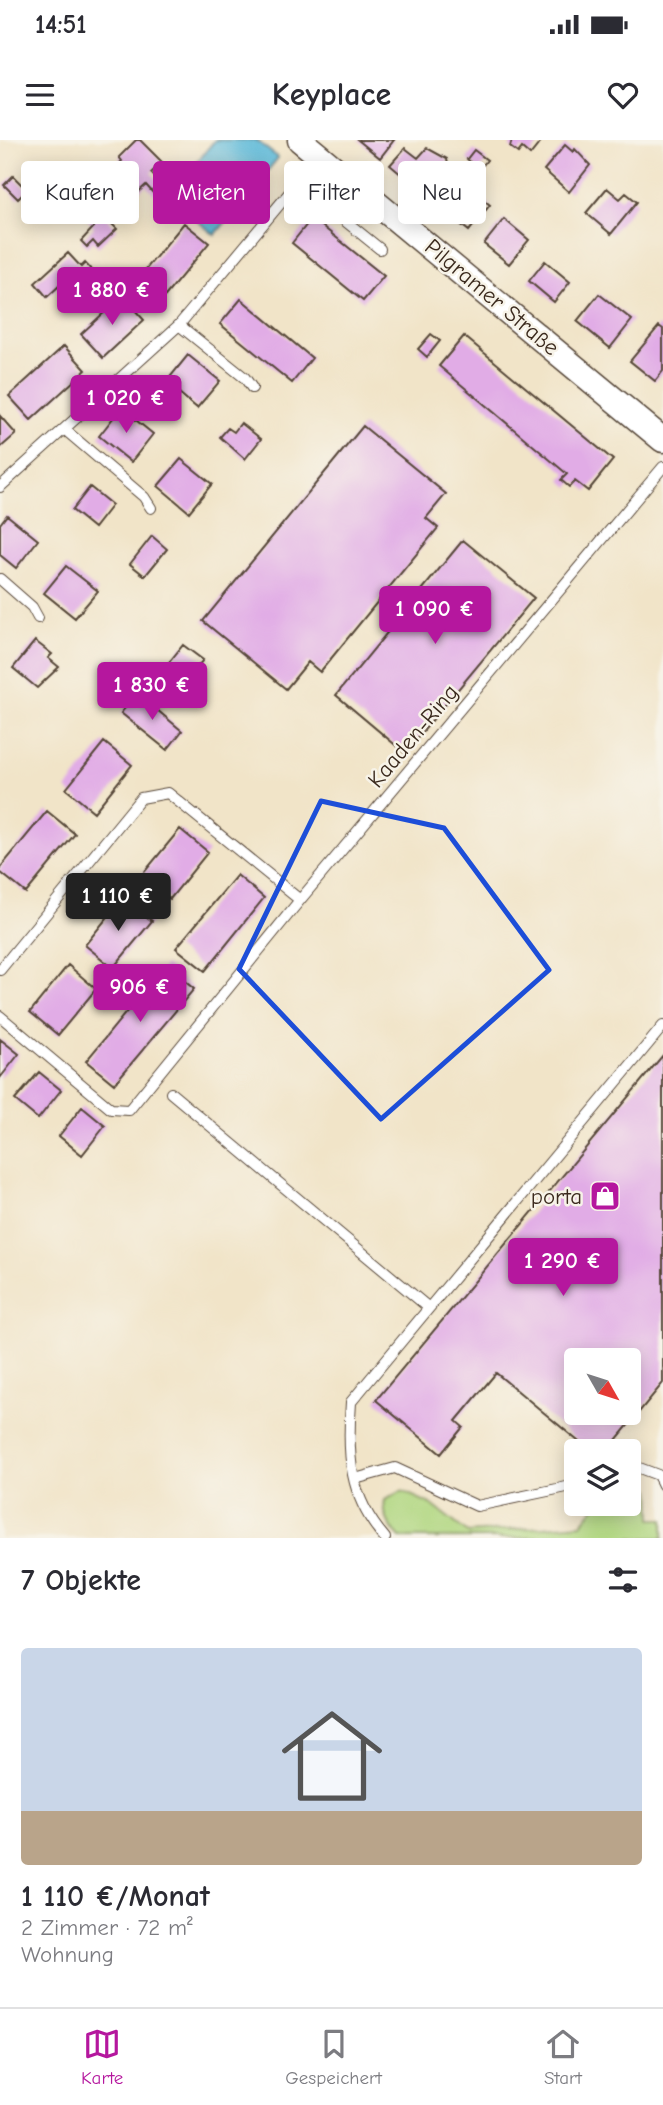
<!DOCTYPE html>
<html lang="de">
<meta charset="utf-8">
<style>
body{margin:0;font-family:"Comic Neue",sans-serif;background:#f7f7f7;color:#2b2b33;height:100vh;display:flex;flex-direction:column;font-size:26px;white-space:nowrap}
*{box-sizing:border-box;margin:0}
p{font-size:23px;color:#7c7c81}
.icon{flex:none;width:38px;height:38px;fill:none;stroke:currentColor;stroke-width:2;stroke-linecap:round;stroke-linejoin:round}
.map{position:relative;height:1398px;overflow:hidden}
.sheet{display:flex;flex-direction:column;background:#fff;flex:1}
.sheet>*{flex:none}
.guide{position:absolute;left:21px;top:21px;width:621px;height:63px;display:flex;gap:14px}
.needle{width:46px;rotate:129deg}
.tools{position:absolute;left:564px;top:1208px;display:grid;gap:14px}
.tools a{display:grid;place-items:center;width:77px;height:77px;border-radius:7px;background:#fff;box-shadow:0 4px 18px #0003;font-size:35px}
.price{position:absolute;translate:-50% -60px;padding:0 16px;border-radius:7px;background:#b5179e;color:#fff;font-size:23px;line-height:46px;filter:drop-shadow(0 2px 4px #0008)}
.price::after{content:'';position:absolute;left:50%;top:42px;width:21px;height:16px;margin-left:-10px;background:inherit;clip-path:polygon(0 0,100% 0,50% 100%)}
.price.active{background:#222;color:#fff}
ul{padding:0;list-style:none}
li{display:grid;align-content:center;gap:14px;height:371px;padding:0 21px}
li+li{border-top:2px solid #e1e1e2}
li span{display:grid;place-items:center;height:217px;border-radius:7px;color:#555}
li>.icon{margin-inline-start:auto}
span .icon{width:126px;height:126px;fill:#fffc;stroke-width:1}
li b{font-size:30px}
h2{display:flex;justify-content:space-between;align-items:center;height:84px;padding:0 21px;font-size:30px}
.pill{padding:0 24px;border-radius:7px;background:#fff;box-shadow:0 4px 18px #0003;font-size:24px;line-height:63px}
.pill.active{background:#b5179e;color:#fff}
.status{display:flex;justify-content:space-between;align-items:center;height:49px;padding:0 35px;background:#fff;direction:ltr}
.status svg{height:19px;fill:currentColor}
header{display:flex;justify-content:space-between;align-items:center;height:91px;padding:0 21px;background:#fff;font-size:32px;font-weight:600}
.menu{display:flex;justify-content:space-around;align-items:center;height:98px;border-top:2px solid #e1e1e2;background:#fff;font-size:19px;color:#7c7c81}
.menu a{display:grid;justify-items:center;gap:4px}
.menu .active{color:#b5179e}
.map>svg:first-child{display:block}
.green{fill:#b1d781;stroke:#768050;stroke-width:2}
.water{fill:#5bb9d9;stroke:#4b727c;stroke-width:2}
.building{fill:#e1ace6;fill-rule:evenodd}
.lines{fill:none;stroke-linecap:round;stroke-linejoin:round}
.service-casing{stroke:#564638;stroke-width:12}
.tertiary-casing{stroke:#564638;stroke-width:27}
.service{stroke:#fff;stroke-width:10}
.tertiary{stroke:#fff;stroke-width:24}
.marked{fill:none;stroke:#1d4ed8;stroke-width:5;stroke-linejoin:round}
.labels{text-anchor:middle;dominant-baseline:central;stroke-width:5;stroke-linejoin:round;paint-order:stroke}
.street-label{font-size:23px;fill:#3b2a1e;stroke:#f7f3e8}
.poi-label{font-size:23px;fill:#3b2a1e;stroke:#f7f3e8;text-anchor:end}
</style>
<div class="status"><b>14:51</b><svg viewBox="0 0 49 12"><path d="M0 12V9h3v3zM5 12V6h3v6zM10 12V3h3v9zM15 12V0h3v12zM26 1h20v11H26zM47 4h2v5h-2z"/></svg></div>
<header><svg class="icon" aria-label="menu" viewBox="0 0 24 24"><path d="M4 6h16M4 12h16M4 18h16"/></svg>Keyplace<svg class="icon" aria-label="heart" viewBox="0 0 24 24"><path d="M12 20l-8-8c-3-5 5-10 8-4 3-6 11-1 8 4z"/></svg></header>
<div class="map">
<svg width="663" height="1398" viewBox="0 0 663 1398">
<rect width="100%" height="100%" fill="#f7f3e8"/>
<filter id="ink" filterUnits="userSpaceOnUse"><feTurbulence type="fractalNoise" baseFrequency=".0143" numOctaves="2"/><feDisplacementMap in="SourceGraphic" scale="14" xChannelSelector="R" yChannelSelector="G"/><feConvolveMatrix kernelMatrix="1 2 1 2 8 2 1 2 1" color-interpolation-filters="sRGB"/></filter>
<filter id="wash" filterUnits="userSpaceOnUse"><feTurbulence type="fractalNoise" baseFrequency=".00686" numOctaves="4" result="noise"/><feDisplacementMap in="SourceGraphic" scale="28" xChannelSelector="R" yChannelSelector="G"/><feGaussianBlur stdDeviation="1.57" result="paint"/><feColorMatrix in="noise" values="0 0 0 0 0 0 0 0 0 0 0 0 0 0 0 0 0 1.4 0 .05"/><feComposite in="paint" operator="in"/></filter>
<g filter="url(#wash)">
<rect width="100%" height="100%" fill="#f1e4c8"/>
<path class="green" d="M630,1337L639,1339L651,1350L652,1379H663V1398H400C390,1387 382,1375 385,1360L402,1351L431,1364L468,1393L581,1384L598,1363H628Z"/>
<path class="water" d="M215,0H256L278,18L215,95L168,57Z"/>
<g id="blocks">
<path class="building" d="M136,0H140L162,22L151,33L163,46L154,54L146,45L135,55L126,45L114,56L101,43L122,21L119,17Z
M358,0H394L380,18Z
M512,0H542L530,15L522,8L518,13L510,7Z
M565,5L573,12L575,9L590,25L569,52L544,30Z
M405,8L418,18L427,8L447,19L448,25L428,49L407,32L403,36L390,25Z
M474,10L487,20L479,30L467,19Z
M13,36L27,50L18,59L4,45Z
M465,45L490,65L469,91L444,71L452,60L450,55L453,51L459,52Z
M607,48L620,59L626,53L637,62L611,94L586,73Z
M94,66L117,89L98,107L93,101L87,107L81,101L94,87L84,76Z
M312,78L384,136L363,161L292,103Z
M504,79L529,100L509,124L484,104Z
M184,83L209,103L161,161L136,141Z
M68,113L81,127L85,123L94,133L81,144L72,134L47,157L35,143Z
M545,121L570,142L554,162L529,141Z
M599,154L632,180L610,208L577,181Z
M122,156L144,180L103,218L81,194Z
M241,159L312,218L292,243L220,184Z
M659,186L663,189V231L655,241L630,221Z
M431,194L440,201L427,217L418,209Z
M464,196L613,320L588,351L575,341L569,347L561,340L567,334L439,226Z
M64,206L86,230L31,280L9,256Z
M188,215L220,241L197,268L166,242Z
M121,268L153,294L131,322L99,296Z
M0,276L16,294L0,308Z
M241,283L261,299L245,319L220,297L228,288L234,292Z
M363,286L446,354L426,378L438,388L320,532L308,522L286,549L203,481Z
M181,319L212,344L189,372L158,346Z
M90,347L112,365L94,388L72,370Z
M7,375L38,400L16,428L0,415V384Z
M152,396L167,409L145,436L130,424Z
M463,400L534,458L405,613L336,555Z
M66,426L98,451L75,478L44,453Z
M35,501L52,514L48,518L59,527L37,548L13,528Z
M183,505L203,520L166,565L147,550Z
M137,553L182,591L167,610L121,573Z
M104,602L132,625L94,672L66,649Z
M47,671L75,694L26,753L0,732V728Z
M180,689L208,712L170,759L141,736Z
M237,735L264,758L205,831L176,808Z
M123,758L152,781L113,828L85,805Z
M68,825L96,849L58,895L30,872Z
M165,825L194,849L114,944L86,921Z
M0,899L19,914L0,938Z
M663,915V1243L607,1311H590L496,1233L456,1281L463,1287L441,1314L376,1260ZM576,1220H628V1272H576Z
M39,932L61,950L38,979L15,960Z
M82,967L105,986L82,1015L59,996Z"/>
</g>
</g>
<g filter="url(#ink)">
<use href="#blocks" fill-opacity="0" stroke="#564638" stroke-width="2"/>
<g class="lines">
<g class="service-casing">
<path id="service" d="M294,48L308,60L323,63L380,109
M179,185L245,238L252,248
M64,289L144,357L151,368
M0,347L179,185L320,16
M0,439L32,467L38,478
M0,830L141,658L168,653L300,760
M0,876L111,969L129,970L300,760L663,327
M171,953L429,1168
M628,1327L634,1326L658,1335L663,1345
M355,1339L395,1328L477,1366L576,1345
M385,1398C349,1357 347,1315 351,1262L663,886"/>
</g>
<g class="tertiary-casing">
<path id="tertiary" d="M300,0L663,300"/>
</g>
<use href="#service" class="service"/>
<use href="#tertiary" class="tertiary"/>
</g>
</g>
<path class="marked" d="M321,661L444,688L549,830L381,979L239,829Z"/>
<defs>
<g id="shop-square" transform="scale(1.575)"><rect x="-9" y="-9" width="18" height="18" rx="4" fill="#b5179e" stroke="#f7f3e8"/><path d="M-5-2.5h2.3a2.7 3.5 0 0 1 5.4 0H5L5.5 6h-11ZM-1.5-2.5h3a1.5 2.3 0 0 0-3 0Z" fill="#fff"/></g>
</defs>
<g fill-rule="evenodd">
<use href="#shop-square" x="605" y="1056"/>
</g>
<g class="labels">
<g class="street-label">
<text transform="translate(492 157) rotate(40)">Pilgramer Straße</text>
<text transform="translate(413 596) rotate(-50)">Kaaden-Ring</text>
</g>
<g class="poi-label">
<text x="582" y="1056">porta</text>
</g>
</g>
</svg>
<div class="tools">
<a><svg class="needle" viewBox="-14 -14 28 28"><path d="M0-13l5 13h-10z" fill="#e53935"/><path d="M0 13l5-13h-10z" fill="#7c7c81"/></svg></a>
<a><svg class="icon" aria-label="layers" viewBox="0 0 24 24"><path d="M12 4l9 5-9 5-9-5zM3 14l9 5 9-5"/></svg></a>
</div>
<b class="price" style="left:112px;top:187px">1 880 €</b>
<b class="price" style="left:126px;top:295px">1 020 €</b>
<b class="price" style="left:435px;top:506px">1 090 €</b>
<b class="price" style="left:152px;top:582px">1 830 €</b>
<b class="price active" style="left:118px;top:793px">1 110 €</b>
<b class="price" style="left:140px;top:884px">906 €</b>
<b class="price" style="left:563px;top:1158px">1 290 €</b>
<div class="guide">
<a class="pill">Kaufen</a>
<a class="pill active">Mieten</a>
<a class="pill">Filter</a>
<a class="pill">Neu</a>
</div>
</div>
<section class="sheet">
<h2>7 Objekte<svg class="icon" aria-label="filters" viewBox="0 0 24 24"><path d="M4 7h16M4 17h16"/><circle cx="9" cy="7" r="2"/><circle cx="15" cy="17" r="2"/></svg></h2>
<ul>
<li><span style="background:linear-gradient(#c9d6e8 75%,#b9a48a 0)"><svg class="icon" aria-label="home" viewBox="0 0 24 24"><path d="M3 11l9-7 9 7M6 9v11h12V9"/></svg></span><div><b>1 110 €/Monat</b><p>2 Zimmer · 72 m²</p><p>Wohnung</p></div></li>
</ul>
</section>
<nav class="menu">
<a class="active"><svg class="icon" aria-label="map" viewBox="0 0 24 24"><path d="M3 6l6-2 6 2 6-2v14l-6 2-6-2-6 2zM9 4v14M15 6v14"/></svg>Karte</a>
<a><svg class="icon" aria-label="saved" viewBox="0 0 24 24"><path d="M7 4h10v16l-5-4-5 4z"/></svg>Gespeichert</a>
<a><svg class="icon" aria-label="home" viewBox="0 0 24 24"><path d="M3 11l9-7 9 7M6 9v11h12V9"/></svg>Start</a>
</nav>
